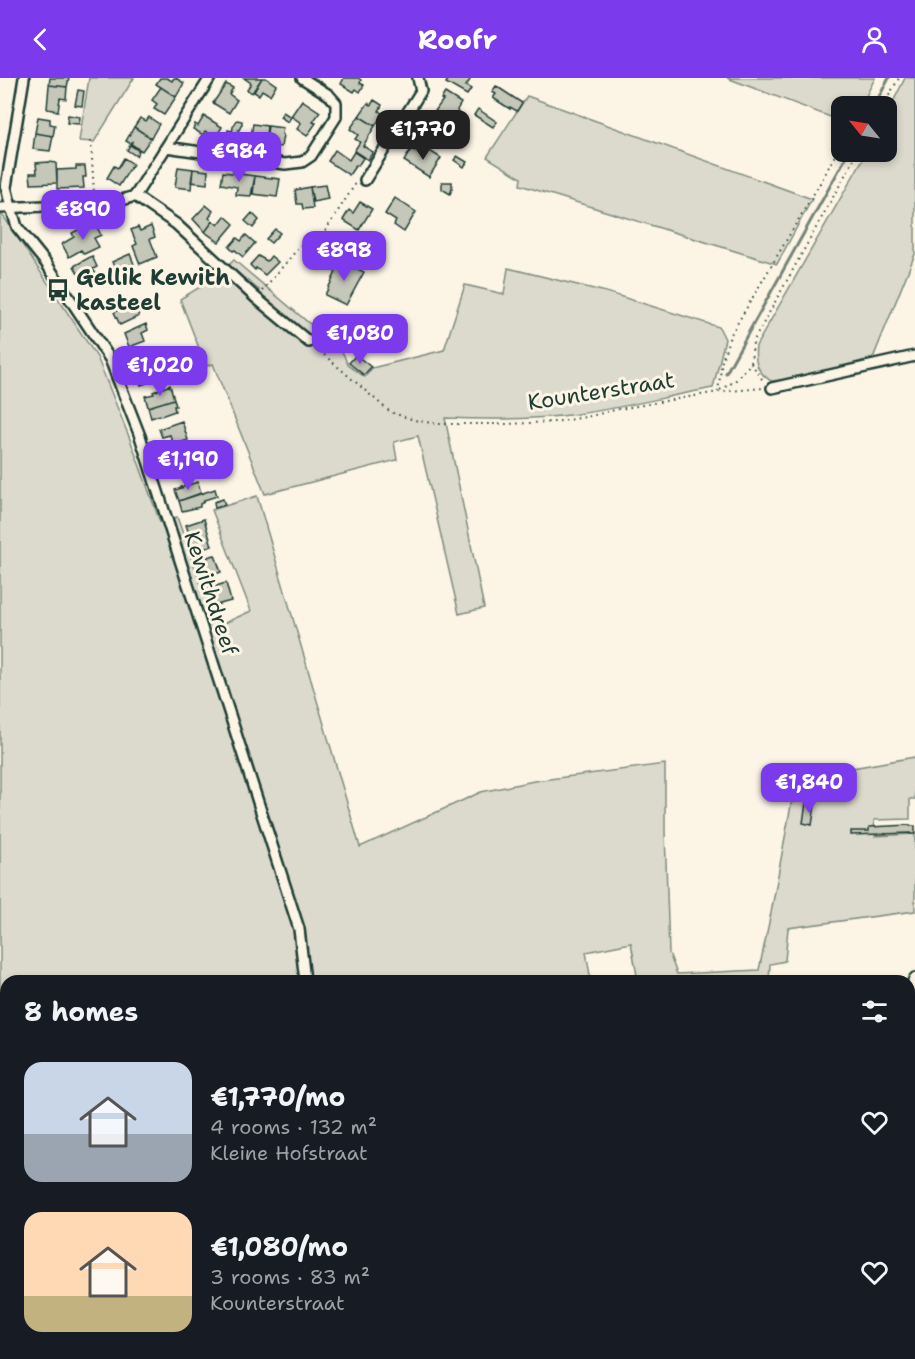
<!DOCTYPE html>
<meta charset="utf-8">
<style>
body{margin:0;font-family:"Shantell Sans",sans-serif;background:#20242c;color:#f1f3f6;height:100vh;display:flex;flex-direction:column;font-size:22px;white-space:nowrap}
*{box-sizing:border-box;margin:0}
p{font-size:20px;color:#9ea1a6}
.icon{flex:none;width:33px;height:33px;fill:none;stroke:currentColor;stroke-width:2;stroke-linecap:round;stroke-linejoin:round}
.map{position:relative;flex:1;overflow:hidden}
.sheet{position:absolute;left:0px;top:897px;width:915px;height:384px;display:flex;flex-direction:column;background:#171b24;border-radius:18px 18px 0 0;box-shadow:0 3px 9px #0003}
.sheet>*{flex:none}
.needle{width:39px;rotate:300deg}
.controls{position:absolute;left:831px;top:18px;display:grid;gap:12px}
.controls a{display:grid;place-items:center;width:66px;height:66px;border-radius:12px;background:#171b24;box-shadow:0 3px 9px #0003;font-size:30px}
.price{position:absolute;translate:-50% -51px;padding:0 14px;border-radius:12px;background:#7c3aed;color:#fff;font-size:20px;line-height:39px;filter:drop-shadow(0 2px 3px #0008)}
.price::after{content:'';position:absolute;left:50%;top:36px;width:18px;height:14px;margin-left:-9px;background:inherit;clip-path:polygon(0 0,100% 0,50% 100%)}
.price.current{background:#222;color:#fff}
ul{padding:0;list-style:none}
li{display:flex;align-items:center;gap:18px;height:150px;padding:0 24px}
li span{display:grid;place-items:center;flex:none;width:168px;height:120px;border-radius:18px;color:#555}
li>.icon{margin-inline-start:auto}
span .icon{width:72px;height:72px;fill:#fffc;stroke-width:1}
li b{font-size:26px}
h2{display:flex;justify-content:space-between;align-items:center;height:72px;padding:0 24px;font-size:26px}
header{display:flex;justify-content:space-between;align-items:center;height:78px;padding:0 24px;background:#7c3aed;color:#fff;font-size:27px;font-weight:700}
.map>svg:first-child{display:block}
.green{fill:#dcdacc;stroke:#7e8c80;stroke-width:1.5}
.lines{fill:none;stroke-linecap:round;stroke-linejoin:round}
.stream{stroke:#758479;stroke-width:3}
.building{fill:#c5c7b9;stroke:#1f3d34;stroke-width:1.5}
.street-casing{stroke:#1f3d34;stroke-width:14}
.secondary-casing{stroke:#1f3d34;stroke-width:18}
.path{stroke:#1f3d34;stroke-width:2;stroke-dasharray:1.5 4.5;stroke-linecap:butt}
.street{stroke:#fcf5e5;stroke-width:9}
.secondary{stroke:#fcf5e5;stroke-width:14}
.labels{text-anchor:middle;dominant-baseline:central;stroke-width:6;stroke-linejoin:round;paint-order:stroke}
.poi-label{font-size:22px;font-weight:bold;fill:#1f3d34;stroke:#fcf5e5;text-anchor:start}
.street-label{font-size:22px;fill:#1f3d34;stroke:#fcf5e5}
</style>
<header><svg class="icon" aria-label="back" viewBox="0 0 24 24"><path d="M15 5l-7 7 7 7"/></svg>Roofr<svg class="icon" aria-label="person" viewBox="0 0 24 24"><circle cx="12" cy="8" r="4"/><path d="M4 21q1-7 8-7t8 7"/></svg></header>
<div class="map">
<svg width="915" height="1281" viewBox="0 0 915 1281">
<rect width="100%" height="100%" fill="#fcf5e5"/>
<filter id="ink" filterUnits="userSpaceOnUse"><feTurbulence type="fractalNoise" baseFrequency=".0167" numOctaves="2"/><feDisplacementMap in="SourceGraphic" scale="12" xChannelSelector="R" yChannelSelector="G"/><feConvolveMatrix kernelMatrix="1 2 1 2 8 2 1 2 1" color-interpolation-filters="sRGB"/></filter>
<g filter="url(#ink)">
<path class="green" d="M89,0H134L94,64L79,63Z
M727,0H875L861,28H842L841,43Z
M905,0H915V176L873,280L794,301L771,303C757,294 754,284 756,268L867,74H886L887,36Z
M527,18L812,121L777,186L520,107L521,100L487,79Z
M0,137L4,139L97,279L130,361L160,444L177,439L216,549L251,533L212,432L257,418L360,769L481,714L534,703L665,686V753L669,875L677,896L759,892L771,835L796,700L915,679V721H910V741L874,742L875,758L915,756V833L788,850L785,883L770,886L769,903H638L631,865L586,874L591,903H6V1044L0,1036Z
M234,182L342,273L348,287L365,299L372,290L444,272L465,207L504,216L508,190L606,214L719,249L725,261L713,310C668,318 623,330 578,336C533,342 489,342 445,340L484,530L459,536L418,358L394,364L397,382L265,416L213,286L206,288L180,221L220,197L223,194L254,219L259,212L228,188Z
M915,975V1281H821V1275H909V979Z"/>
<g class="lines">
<path class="stream" d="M874,28L889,0
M726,295L849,74"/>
</g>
<path class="building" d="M50,0H69L67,9L49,7Z
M160,0H167L172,3L174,0H176L184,5L176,19L156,6Z
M244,0H262L252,15L247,12L251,5Z
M262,0H266L276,7L270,17L262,12L259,17L254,14Z
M344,0H358L361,2L360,5L364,7L360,14L356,11L354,14L341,6Z
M449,0H469L470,2L466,8L471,11L467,17L446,5Z
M226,6L233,10L229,16L237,22L229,35L213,25Z
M49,7L67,9L66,21L60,20L58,33L47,31Z
M496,8L522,25L517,33L510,29V31L493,20L496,16L492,14Z
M161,9L176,19L164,37L154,31L157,26L152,22Z
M78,12L84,13L82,28L75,27Z
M445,15L461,25L457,32L458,35L457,37H453L450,42L435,33L443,22L441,21Z
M302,22L320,34L313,44L316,45L307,58L297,51L301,45L291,38Z
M374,22L382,27L379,33L383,36L375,48L359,38L368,25L371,27Z
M478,31L497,44L493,49L474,37Z
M283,34L291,39L288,44L280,39Z
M68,37L80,39L79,46L67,45Z
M204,38L222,49L216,59L205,53L203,57L193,51L195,46L198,48Z
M359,38L375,48L363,68L373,74L368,82L354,73L360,64L355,61L358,57L350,51Z
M38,39L50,41V46L55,47L53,58L35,55Z
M149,39L159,46L151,60L134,49L140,40L146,43Z
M237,42L242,43V46L239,52H238L237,62L231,61L233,49Z
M431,43L452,55L441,70L432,64L433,62L426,58L427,55L425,53Z
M253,46L267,48L265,67L250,64Z
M268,48L283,50L282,56L283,57L281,69L265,67Z
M134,49L151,60L142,73L131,66L133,62L131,66L126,63Z
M228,52L232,53L230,69H226Z
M35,55L53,58L50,73L33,71Z
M130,67L139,73L136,78L127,72Z
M425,70L441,80L429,99L404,83L411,71L420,77Z
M335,72L349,82L354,74L363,80L358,88L356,87L349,97L328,83Z
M457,78L467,84L464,89L454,82Z
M124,80L133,86L119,108L107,100L114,88L118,90Z
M49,84L56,85L57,105L31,106L30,95H37L36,85Z
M76,88H85L86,99H83L84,110L57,111V92L76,91Z
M178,89L193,91L191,111L175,109Z
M193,91L208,93L207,106L191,104Z
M223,94L255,98L251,118L236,117L237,109L221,106Z
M255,98L280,101L277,119L253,116Z
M442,104H452V111L450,116L442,111Z
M325,107L328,121L313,124L310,109Z
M310,109L313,130L303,131L302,126H297L295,112Z
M395,120L416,134L404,154L394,147L396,143L385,136Z
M360,124L372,131L359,152L343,142L349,132L353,135Z
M206,127L213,133L209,140L213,143L205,154L193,141Z
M252,135L259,142L253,150L245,143Z
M225,138L234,146L219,164L205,154L213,143L218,147Z
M96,147L101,157L94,160L99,169L84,176L81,172L69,179L62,166L74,159L72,155L84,149L85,151Z
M151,148L155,159L150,161L157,179L140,186L133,168L137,166L131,152L138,149L140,153Z
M275,151L280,155L271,165L266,161Z
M246,157L255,165L243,179L235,172L233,173L229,169L237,160L241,163Z
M323,169L326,176L315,180L312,173Z
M130,176L134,186L116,193L112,184Z
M92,178L97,189L93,191L97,198L83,204L74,188Z
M258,178L267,183L271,178L278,184L265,197L256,190L255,192L250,187Z
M337,181L364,194L346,227L325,217L336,194L332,192Z
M133,225L139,238L120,247L114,234Z
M146,246L148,252L142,255L145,263L129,269L124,256Z
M356,277L371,289L364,297L349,285Z
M152,283L153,288L159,287L161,292L158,293L161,300L141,307L139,299L140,298L137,288Z
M170,307L174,321L148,329L145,318L154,316L153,314Z
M174,321L176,328H174L175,333L161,338L160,337L151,340L148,329Z
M182,343L188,362L173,367L170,357L162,359L159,351Z
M194,370L197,379L190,381L193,391L174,397L168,379Z
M198,404L201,415L179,423L175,412L182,410L181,409Z
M215,411L217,418L204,422V424L200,426V429L182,433L179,423Z
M223,421L225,427L215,430L214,424Z
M204,441L212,468L195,473L186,447Z
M215,477L221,494L203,500L199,485L208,482L207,479Z
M226,505L231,523L216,527L209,510Z
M806,725L815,727L812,747L803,745Z
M910,747V748H915V756H910V755L851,757V753H869V749Z
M0,1098L5,1103L2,1106L6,1109L0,1116Z
M5,1178L6,1181V1198L0,1200V1180Z
M0,1236L6,1237V1249L0,1248Z
M8,1275H43L44,1277H38V1281H9Z
M55,1275H69V1281H55Z
M82,1275H98V1281H82Z
M136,1275H206V1278L137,1280Z
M206,1278V1281L137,1280Z"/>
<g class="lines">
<g class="street-casing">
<path id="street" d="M24,0L6,109L11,129L17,149L46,185L110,281L140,358L299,851L305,903
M166,69L285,86L302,84L311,78L336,39V25L329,17L302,0
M365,102L421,13L418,0
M135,118L176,146L256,220L309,264
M135,118L210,0
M0,130L112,125L135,118
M772,310L915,278
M909,911L915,900
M0,1159L6,1165
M0,1221L6,1219
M716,1275L717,1281"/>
</g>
<g class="secondary-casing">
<path id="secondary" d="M909,968L915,964
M453,1281L454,1275"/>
</g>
<path class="path" d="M883,28L899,0
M91,63L94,116
M262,213L301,167L320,161L356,105
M315,269L390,334L414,342L438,346H508L555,344L586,339L619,331L718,314L764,310
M751,285L764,304
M720,312L735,303L751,285L753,264L858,74
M718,314L722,283L730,258L823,100L842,64"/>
<use href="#street" class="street"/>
<use href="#secondary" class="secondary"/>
</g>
</g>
<defs>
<g id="bus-bare" transform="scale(1.8)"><path d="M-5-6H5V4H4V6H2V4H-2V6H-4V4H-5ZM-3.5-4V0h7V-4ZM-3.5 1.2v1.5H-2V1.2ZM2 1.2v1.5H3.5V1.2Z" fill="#1f3d34" stroke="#fcf5e5" stroke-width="2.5" paint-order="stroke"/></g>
</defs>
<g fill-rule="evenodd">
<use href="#bus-bare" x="58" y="212"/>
</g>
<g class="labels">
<g class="poi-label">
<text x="76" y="199">Gellik Kewith<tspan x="76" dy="25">kasteel</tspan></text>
</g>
<g class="street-label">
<text transform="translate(601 313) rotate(-9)">Kounterstraat</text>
<text transform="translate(211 515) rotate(72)">Kewithdreef</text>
</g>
</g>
</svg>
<div class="controls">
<a><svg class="needle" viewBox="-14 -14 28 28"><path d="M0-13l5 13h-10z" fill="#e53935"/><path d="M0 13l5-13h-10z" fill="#9ea1a6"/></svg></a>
</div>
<b class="price current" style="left:423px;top:83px">€1,770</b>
<b class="price" style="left:239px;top:105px">€984</b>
<b class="price" style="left:83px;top:163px">€890</b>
<b class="price" style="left:344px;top:204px">€898</b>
<b class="price" style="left:360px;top:287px">€1,080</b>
<b class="price" style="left:160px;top:319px">€1,020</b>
<b class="price" style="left:188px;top:413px">€1,190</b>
<b class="price" style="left:809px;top:736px">€1,840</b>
<section class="sheet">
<h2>8 homes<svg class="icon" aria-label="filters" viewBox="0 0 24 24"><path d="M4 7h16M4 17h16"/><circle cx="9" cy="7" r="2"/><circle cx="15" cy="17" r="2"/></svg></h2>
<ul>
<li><span style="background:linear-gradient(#c9d6e8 60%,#9aa5b1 0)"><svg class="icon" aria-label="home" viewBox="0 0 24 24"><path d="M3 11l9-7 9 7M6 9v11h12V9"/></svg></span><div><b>€1,770/mo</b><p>4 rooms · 132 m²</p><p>Kleine Hofstraat</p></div><svg class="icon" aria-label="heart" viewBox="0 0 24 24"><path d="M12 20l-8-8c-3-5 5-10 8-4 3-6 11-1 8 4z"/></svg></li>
<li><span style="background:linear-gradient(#ffd9b3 70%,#c2b280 0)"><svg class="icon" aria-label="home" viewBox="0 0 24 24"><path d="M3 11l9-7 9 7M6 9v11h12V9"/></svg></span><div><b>€1,080/mo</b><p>3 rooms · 83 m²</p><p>Kounterstraat</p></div><svg class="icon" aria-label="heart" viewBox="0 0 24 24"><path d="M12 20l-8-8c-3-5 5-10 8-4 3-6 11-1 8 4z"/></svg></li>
</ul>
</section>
</div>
